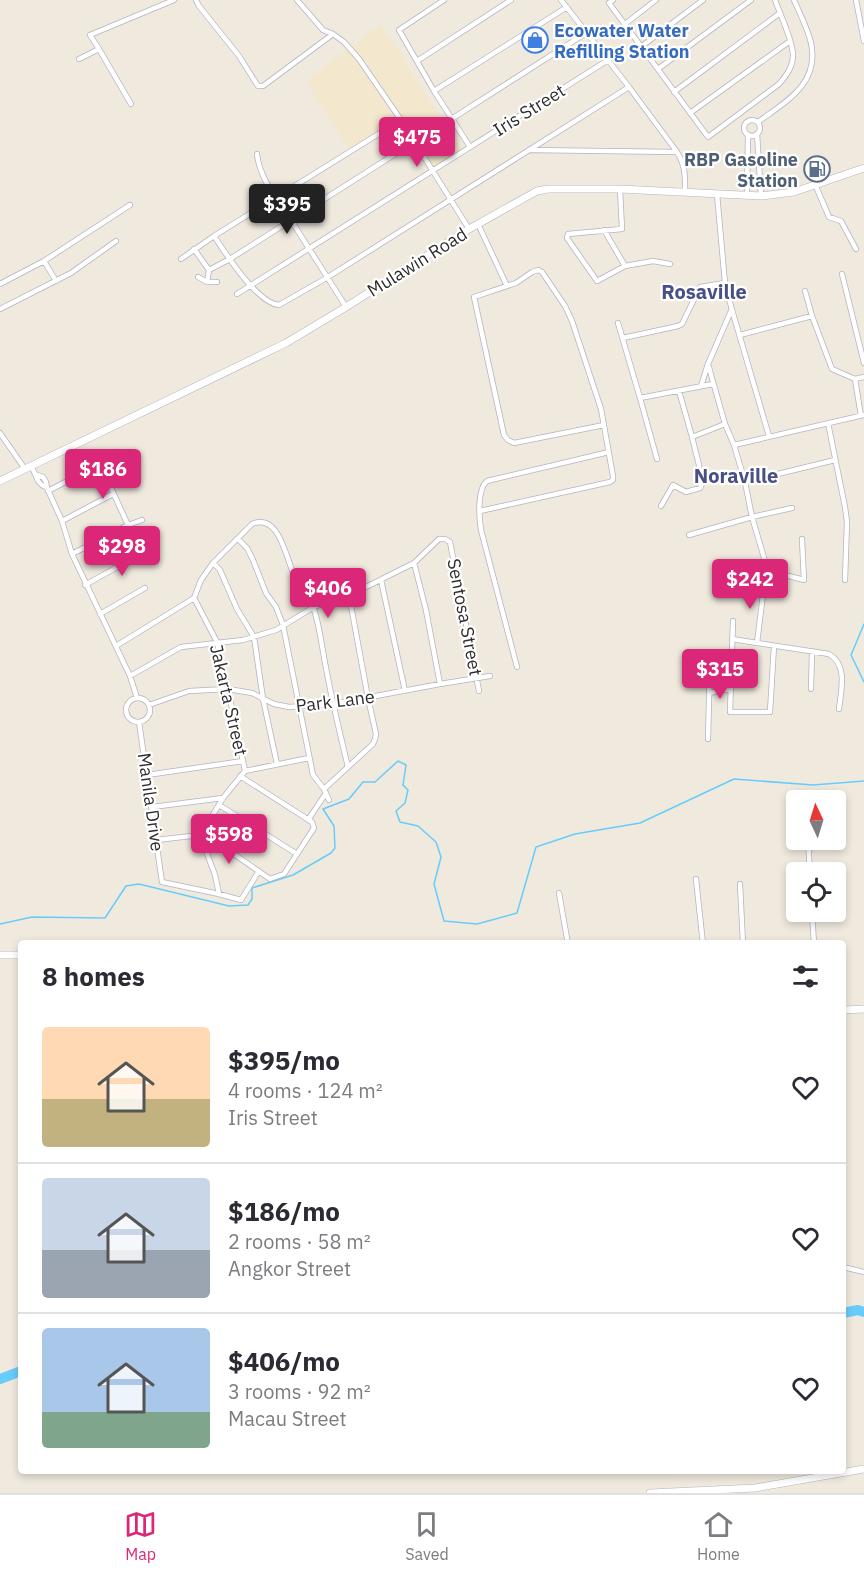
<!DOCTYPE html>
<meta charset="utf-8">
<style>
body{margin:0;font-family:"IBM Plex Sans",sans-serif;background:#f7f7f7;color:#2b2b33;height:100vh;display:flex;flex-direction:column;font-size:22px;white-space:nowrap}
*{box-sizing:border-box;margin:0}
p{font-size:20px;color:#7c7c81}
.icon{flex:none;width:33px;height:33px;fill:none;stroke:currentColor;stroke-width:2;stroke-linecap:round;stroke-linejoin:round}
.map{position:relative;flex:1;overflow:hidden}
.panel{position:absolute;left:18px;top:940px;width:828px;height:534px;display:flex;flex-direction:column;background:#fff;border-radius:6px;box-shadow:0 3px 9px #0003}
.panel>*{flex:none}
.needle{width:39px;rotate:356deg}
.buttons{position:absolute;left:786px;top:790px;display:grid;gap:12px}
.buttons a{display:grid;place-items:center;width:60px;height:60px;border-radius:6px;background:#fff;box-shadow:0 3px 9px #0003;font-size:30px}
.price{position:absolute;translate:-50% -51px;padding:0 14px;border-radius:6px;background:#db2777;color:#fff;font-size:20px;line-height:39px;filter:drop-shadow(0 2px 3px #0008)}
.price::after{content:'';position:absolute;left:50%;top:36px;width:18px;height:14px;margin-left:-9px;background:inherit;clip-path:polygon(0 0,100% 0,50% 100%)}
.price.current{background:#222;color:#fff}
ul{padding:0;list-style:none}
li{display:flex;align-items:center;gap:18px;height:150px;padding:0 24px}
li+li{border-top:2px solid #e1e1e2}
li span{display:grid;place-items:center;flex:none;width:168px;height:120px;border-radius:6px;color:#555}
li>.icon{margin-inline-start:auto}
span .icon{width:72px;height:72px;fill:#fffc;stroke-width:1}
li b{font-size:26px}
h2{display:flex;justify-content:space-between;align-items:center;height:72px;padding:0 24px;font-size:26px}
.dock{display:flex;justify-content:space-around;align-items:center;height:84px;border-top:2px solid #e1e1e2;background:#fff;font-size:16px;color:#7c7c81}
.dock a{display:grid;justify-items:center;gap:3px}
.dock .current{color:#db2777}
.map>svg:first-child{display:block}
.education{fill:#f3e8cd}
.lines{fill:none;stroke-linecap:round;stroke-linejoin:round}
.stream{stroke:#68ccfb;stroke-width:1.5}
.river{stroke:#68ccfb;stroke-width:10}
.street-casing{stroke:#b2b4c2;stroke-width:6}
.secondary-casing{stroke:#b2b4c2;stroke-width:8}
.street{stroke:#fff;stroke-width:4.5}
.secondary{stroke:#fff;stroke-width:7}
.labels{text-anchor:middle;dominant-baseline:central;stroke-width:4.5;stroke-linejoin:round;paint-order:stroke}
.shop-label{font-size:18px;font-weight:bold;fill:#366cbe;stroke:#fff;text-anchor:start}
.street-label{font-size:18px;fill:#2d2d2d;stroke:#fff}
.service-label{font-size:18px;font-weight:bold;fill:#4e5e75;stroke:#fff;text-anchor:end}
.neighbourhood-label{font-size:20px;font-weight:bold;fill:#484f84;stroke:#fff}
</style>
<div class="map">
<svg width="864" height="1493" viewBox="0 0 864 1493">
<rect width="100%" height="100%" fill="#f0e9de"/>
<path class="education" d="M381,24L462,150L428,170L397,120L348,148L306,81Z"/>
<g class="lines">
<path class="stream" d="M864,624L851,655L864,682
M0,924L32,917L105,918L126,886L139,884L229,906L248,905L252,899V888L293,875L331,853L335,848L334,826L323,809L349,799L363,782H375L398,761L406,765L403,785L408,790L405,803L396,811L400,822L418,826L436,842L441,857L434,884L444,921L477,924L517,913L536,847L575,834L640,823L734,779L813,785L864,781"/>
<path class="river" d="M843,1313L858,1310L864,1312
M0,1379L21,1371"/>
<g class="street-casing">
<path id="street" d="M196,0L199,6L239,56L258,86H263L333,34
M297,0L323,30L333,34L344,42L359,59L401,120L469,229
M444,0L399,30L434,91L470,147
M561,0L629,87L677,152C686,167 685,176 685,193
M613,0L609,3L708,137L779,84C786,76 793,67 793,55C793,41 780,14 775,0
M856,0L864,41
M625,24L656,0
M642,46L703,0
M99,49L131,104
M79,59L99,49L90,35L174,0
M417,61L511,0
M658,69L751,0
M434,91L567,7
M674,92L780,13
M690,113L790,41
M453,118L586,33
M744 128a8 8 0 1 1 16 0a8 8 0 1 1-16 0Z
M758,122C785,102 820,84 811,43C808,29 800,14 794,0
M757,134L761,196
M530,150L677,152
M257,154C260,180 277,198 291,220C309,249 328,278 346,307
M815,184L829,217L841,221L856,249
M620,189L622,229L568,234L567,238L597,281L625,266
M717,194L725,283L732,310L769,436
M747,195L748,135
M478,224L507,286
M604,230L625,266L653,261L670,264
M214,236C226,254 257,303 279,305L328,277L629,87
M194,249L209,270L207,282
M181,259L214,236L401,120
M44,261L56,281
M209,270L230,259L414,142
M842,274L864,363
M198,277L207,282H217
M0,284L44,261L130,205
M805,291L812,316
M237,294L608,60
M0,309L71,273L116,241
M618,323L640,398L713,384
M740,335L812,316L832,369L855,379
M623,338L678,326L682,324L700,287L725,283
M708,364L725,424L734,445L745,482L752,517L765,561L766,570L757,643L829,654C848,665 841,690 839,709
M701,386L708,364L731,311
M679,391L692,437L725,424
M640,398L657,459
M861,416L855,379L864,377
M828,423L845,507L847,522L845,580
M0,433L25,469
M734,445L864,415
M31,466C37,475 36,484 47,488
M37,475L43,477L46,482L47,488L62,521L72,554L130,676L137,698
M745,482L835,460
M48,491L100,464L128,525
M661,506L673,485L686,492L700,488L702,484L699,465L692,437
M480,511L610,482L613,480V476L601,409L572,321L565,306L542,272L538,270L532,272L516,283L474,297L504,435L508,440L514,443L604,425
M62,521L113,494
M689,535L752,517L792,508
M238,539L247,548L253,560L266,593L276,607L283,625L313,775L324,789L329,800
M72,554L128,525L142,520
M213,563L220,570L237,609L254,637L263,699L277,764
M414,563L426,610L440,684
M766,570L804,580L802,539
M381,580L405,691
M85,585L148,550
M194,598L217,642L228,689L245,771
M100,614L145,588
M733,621L730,712H770L774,646
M732,639L757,643
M116,646L194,598L201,580L213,563L252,524C280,512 286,560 295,577C301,588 311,598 314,609C320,628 322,648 326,668C332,701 340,734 348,767
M517,667L481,530C479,517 477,489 487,481L609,452
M130,676L181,647L243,640L276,630L314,607L360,590L414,563L439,539H445L450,542L479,691
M811,689L812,651
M709,693L730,689
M126 710a12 12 0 1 1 24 0a12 12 0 1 1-24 0Z
M149,705L189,691L228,689L252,693L274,704L289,707L333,704L440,684L490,676
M139,722L162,882L219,894L241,900L259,871
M708,739L710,661
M147,775L243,761
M324,789L373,744L375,739L376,734L368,698L349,595
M219,805L297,854
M152,807L223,798
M308,820L326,793
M202,832L270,879L284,874L314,828L312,822L240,776
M202,833L223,798L245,771L309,758
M200,835L215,875L219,894
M156,840L200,835
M808,840L810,873
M696,879L703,944
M740,884L743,944
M559,893L568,944
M812,912L814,944
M843,1267L864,1272"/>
</g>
<g class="secondary-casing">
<path id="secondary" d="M0,481L286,343L346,307L469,229L537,191L548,189H620L761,196L794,192L864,168
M0,955H21
M843,1010L864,1009
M650,1493L755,1488L864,1469"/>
</g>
<use href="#street" class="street"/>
<use href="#secondary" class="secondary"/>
</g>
<defs>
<g id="shop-ring" transform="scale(1.35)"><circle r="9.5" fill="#fff" stroke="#3f7fe0" stroke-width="1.5"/><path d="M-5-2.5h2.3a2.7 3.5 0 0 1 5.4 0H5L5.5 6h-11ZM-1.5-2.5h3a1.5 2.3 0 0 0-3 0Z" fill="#3f7fe0"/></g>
<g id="fuel-ring" transform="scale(1.35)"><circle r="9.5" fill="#fff" stroke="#5c6f8a" stroke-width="1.5"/><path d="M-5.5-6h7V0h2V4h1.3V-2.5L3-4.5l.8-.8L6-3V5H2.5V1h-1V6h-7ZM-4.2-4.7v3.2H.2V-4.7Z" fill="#5c6f8a"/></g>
</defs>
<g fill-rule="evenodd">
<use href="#shop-ring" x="535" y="40"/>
<use href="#fuel-ring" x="817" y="169"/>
</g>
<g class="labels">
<g class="shop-label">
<text x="554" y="30">Ecowater Water<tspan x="554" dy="21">Refilling Station</tspan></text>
</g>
<g class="street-label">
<text transform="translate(529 110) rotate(-32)">Iris Street</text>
<text transform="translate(417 262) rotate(-32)">Mulawin Road</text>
<text transform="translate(465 617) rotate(79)">Sentosa Street</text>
<text transform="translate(229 700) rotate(77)">Jakarta Street</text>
<text transform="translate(335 701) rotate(-7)">Park Lane</text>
<text transform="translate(151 802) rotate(82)">Manila Drive</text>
</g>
<g class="service-label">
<text x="798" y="159">RBP Gasoline<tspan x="798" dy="21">Station</tspan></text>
</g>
<g class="neighbourhood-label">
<text x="704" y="291">Rosaville</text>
<text x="736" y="475">Noraville</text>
</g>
</g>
</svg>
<div class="buttons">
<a><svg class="needle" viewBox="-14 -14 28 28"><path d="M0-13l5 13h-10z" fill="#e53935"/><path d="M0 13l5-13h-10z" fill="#7c7c81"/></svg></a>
<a><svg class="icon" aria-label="locate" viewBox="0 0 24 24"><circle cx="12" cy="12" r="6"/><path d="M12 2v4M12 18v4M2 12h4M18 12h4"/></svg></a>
</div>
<b class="price" style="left:417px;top:168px">$475</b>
<b class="price current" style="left:287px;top:235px">$395</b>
<b class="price" style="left:103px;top:500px">$186</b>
<b class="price" style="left:122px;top:577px">$298</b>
<b class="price" style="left:750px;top:610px">$242</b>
<b class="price" style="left:328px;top:619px">$406</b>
<b class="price" style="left:720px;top:700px">$315</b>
<b class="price" style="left:229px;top:865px">$598</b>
<section class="panel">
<h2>8 homes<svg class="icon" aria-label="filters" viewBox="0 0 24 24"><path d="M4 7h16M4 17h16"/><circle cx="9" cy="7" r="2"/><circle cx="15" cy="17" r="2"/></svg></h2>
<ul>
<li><span style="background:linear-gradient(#ffd9b3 60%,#c2b280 0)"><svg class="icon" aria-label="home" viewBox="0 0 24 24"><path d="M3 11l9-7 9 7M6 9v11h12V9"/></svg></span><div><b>$395/mo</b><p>4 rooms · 124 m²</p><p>Iris Street</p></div><svg class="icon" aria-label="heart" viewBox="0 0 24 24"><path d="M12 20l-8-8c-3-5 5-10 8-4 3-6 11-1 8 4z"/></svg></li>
<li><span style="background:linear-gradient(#c9d6e8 60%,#9aa5b1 0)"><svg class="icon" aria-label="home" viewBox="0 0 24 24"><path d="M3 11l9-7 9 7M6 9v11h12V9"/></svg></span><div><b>$186/mo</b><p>2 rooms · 58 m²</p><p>Angkor Street</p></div><svg class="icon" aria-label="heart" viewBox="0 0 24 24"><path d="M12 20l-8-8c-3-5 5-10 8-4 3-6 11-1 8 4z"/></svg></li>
<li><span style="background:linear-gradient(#a9c7e8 70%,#7fa58c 0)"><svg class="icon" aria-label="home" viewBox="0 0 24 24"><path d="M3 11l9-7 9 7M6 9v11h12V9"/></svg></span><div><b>$406/mo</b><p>3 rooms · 92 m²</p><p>Macau Street</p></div><svg class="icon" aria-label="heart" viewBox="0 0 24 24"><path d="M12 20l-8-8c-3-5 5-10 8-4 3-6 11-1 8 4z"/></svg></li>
</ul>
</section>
</div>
<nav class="dock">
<a class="current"><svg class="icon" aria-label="map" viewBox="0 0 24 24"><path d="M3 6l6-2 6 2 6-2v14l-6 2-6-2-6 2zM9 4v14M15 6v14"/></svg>Map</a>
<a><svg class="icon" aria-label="saved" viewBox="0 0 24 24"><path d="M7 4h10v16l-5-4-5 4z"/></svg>Saved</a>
<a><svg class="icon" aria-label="home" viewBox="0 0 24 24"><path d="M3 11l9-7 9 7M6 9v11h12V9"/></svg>Home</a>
</nav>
